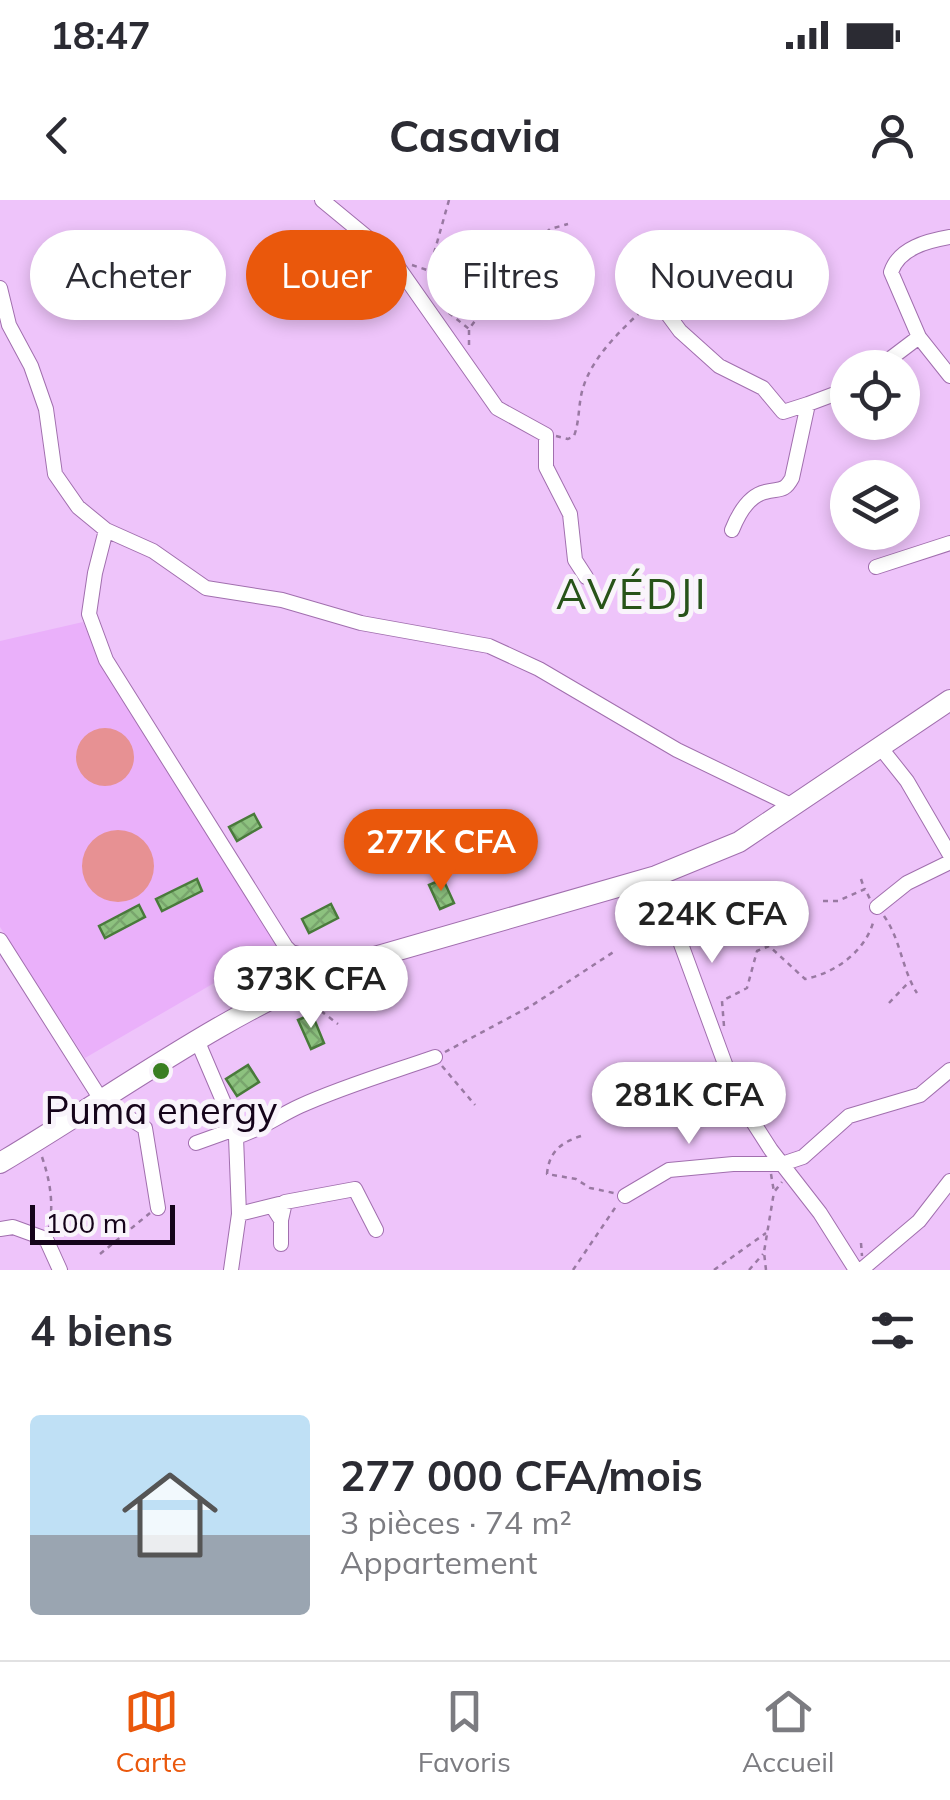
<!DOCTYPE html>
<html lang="fr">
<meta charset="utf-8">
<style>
body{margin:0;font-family:Mulish,sans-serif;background:#f2f2f3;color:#2b2b33;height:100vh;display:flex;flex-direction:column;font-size:38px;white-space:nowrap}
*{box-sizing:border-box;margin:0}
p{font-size:32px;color:#7c7c81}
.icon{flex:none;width:55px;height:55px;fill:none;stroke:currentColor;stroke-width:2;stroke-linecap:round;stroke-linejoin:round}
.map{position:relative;height:1070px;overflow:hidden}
.panel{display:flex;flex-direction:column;background:#fff;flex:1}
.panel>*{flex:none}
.hud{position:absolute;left:30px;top:30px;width:890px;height:90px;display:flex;gap:20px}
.controls{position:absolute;left:830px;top:150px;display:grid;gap:20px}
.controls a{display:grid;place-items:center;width:90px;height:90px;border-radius:50%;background:#fff;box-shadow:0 5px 15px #0003;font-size:50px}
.scale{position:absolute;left:30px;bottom:25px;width:145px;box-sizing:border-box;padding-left:10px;border:5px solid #15041a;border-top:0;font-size:28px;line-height:35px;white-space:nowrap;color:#15041a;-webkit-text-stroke:8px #f9f4fb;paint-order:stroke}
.price{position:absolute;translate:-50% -85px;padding:0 22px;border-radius:35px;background:#fff;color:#222;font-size:32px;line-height:65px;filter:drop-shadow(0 2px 5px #0008)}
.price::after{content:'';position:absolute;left:50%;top:60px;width:30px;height:22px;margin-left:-15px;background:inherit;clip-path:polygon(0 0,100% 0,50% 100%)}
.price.active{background:#ea580c;color:#fff}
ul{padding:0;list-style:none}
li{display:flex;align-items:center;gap:30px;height:250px;padding:0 30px}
li span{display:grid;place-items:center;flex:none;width:280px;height:200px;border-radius:10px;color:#555}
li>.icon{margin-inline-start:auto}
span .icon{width:120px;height:120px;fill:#fffc;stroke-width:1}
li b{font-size:42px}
h2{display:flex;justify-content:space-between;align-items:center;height:120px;padding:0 30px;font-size:42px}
.chip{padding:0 35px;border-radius:45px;background:#fff;box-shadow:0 5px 15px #0003;font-size:35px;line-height:90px}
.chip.active{background:#ea580c;color:#fff}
.status{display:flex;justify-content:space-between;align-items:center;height:70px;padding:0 50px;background:#fff;direction:ltr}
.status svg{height:28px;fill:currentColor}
header{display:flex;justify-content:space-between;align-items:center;height:130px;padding:0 30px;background:#fff;font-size:45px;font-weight:700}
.tabs{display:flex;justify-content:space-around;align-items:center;height:140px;border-top:2px solid #e1e1e2;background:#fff;font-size:28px;color:#7c7c81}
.tabs a{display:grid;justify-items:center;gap:5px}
.tabs .active{color:#ea580c}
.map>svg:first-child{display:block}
.built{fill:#eab0fa}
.grass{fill:#e79193}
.building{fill:url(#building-cross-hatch);stroke:#497a3b;stroke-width:2.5}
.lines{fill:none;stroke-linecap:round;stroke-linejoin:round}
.minor-casing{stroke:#a16fae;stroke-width:16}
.highway-casing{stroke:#a16fae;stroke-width:22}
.path{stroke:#9979a2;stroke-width:2.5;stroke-dasharray:5 5;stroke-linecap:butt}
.minor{stroke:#fff;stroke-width:14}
.highway{stroke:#fff;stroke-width:20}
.poi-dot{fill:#397e21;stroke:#f9f4fb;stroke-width:4}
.labels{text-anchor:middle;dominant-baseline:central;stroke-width:10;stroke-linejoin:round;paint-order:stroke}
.poi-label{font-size:38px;fill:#15041a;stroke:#f9f4fb}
.quarter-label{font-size:42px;letter-spacing:2.5px;fill:#275319;stroke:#f9f4fb}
</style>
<div class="status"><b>18:47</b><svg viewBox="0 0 49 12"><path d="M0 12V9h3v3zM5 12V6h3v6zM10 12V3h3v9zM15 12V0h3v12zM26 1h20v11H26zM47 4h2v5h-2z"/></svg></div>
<header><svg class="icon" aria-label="back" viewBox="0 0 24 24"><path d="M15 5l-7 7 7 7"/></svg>Casavia<svg class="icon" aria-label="person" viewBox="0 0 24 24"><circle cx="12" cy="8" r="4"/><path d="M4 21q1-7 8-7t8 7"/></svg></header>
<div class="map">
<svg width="950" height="1070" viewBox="0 0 950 1070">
<defs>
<pattern id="building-cross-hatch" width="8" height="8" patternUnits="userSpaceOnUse" patternTransform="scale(2.5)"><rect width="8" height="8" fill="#8dc27f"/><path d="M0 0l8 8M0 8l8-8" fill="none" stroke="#79a56d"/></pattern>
</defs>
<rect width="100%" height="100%" fill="#eec4fa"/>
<path class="built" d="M83,422L100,463L278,746L85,858L0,727V441Z"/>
<path class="grass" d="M76 557a29 29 0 1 1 58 0a29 29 0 1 1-58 0Z
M82 666a36 36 0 1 1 72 0a36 36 0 1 1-72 0Z"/>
<path class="building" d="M254,614L261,627L237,641L229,627Z
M197,679L202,691L162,711L156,699Z
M443,679L454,703L440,709L429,685Z
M331,704L338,718L309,733L302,719Z
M139,705L145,717L105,738L99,726Z
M312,814L324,843L311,849L298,820Z
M248,865L259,882L237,896L226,879Z"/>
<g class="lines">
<g class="minor-casing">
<path id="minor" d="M322,0L391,57L497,208L546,235V267L570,314L575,360L586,377
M950,37C927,41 899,48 891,72L919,137L950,176
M635,50L648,58L666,112L680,131L719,166L763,188L783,212L808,204L792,278C784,293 779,288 765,292C748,296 738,315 732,330
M0,88L9,125L31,166L46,209L55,274L78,307L106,330L153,351L206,388L282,400L361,423L489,446L539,469L677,550L795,607
M878,168L919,137
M808,204L848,189
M106,330L95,373L89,414L106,460L286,747L291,752L342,766
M876,367L950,343
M880,547L907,581L950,655
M656,676L728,872L746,911L771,950L820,1013L856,1070
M877,707L907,683L950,662
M0,740L102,901L145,928L158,1008
M196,943L235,929L197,840
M625,996L669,970L733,964H782L803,957L849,916L920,895L950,870
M272,1006L281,1020L285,1002L355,989L376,1030
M239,1014L236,937C260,930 278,916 300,906C344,886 389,873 435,857
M0,1029L13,1027L46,1039L60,1070
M281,1044V1020
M231,1070L239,1014L279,1004
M861,1070L919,1021L950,981"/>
</g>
<g class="highway-casing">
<path id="highway" d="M0,963C113,896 221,815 343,766L656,676L739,642L950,500"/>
</g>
<path class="path" d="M449,0L429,71L448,112L469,129L531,45L550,29L568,24
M412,65L439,74L469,75L500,89
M469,130V147
M556,236L568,239L574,236C580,220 578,204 583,188C593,155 624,127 649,104
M861,679L864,688
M823,701H838L865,689L870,699
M884,716C901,740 902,770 917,793
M770,744L774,731
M305,799L338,824
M889,803L908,783
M724,826L722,801L747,788L757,751L769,746L805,779C836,773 867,750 874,719
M445,852L531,806L615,751
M442,866L475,905
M581,936C560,943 549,952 547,974L576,979L590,988L614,993
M42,957C50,980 54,1004 49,1028
M771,974L774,992L782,982
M861,1043L862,1056
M100,1054L150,1013
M573,1070L617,1005
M714,1070L766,1033
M749,1070L763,1054
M766,1070L764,1052L774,992"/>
<use href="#minor" class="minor"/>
<use href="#highway" class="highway"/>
</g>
<circle class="poi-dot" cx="161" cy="871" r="10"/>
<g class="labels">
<g class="poi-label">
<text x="161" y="910">Puma energy</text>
</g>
<g class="quarter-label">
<text x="632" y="393">AVÉDJI</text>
</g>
</g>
</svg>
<div class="controls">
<a><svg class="icon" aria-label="locate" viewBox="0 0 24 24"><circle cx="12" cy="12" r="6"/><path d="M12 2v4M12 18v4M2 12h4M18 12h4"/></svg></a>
<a><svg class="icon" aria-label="layers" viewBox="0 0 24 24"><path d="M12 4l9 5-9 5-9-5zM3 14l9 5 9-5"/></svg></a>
</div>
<div class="scale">100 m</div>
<b class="price active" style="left:441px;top:694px">277K CFA</b>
<b class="price" style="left:712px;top:766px">224K CFA</b>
<b class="price" style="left:311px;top:831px">373K CFA</b>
<b class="price" style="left:689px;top:947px">281K CFA</b>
<div class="hud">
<a class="chip">Acheter</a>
<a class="chip active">Louer</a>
<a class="chip">Filtres</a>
<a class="chip">Nouveau</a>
</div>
</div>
<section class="panel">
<h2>4 biens<svg class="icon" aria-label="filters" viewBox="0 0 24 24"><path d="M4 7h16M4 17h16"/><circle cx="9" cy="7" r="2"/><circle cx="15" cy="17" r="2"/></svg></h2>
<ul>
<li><span style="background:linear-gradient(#bfe0f5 60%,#9aa5b1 0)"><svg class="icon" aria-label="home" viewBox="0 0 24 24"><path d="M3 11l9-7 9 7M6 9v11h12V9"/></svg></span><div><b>277 000 CFA/mois</b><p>3 pièces · 74 m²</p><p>Appartement</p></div></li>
</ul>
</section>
<nav class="tabs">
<a class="active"><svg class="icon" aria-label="map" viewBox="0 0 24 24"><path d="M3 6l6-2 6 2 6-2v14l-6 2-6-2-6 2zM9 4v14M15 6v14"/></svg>Carte</a>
<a><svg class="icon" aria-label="saved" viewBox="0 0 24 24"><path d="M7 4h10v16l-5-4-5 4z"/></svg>Favoris</a>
<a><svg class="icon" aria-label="home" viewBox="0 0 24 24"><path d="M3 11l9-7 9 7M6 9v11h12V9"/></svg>Accueil</a>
</nav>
